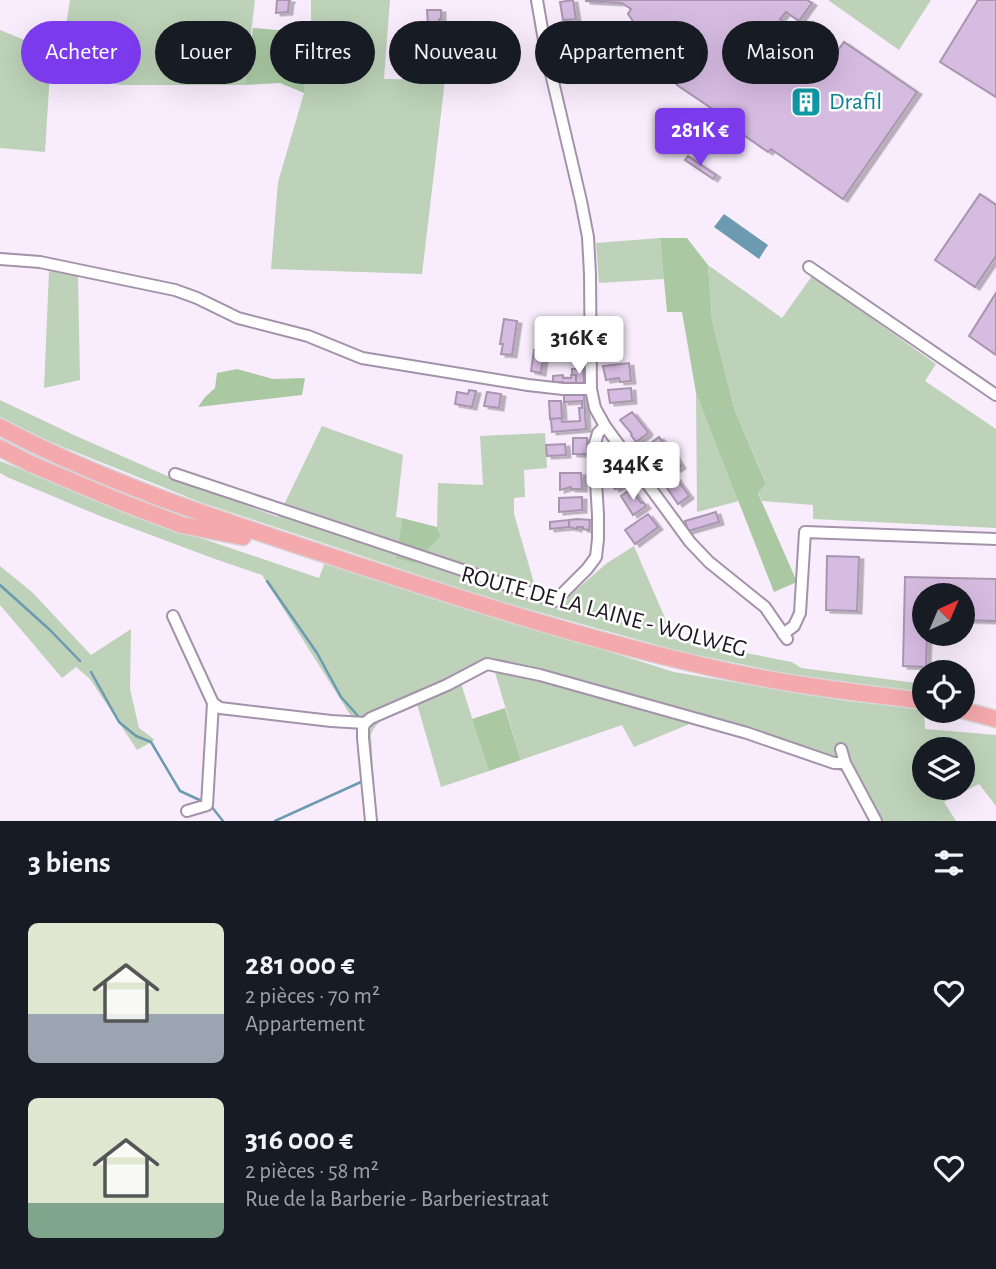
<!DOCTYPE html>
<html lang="fr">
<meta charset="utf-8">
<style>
body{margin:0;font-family:"Alegreya Sans",sans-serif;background:#242831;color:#f1f3f6;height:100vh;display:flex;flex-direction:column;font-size:26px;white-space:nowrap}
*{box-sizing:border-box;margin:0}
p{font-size:23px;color:#9ea1a6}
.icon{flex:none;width:38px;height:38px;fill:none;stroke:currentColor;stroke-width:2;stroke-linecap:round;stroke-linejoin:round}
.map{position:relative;height:821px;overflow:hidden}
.side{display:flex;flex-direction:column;background:#171b24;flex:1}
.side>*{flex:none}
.hud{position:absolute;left:21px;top:21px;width:956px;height:63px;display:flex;gap:14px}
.needle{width:46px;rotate:44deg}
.fabs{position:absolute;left:912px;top:583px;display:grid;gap:14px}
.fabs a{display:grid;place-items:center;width:63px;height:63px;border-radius:50%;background:#171b24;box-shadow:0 7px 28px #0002;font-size:35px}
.price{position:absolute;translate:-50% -60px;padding:0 16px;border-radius:7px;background:#fff;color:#222;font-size:23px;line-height:46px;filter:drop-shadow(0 2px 4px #0008)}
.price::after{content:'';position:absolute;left:50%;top:42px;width:21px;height:16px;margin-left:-10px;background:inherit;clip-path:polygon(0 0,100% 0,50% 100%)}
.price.active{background:#7c3aed;color:#fff}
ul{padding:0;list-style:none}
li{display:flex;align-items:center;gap:21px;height:175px;padding:0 28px}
li span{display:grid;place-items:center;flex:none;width:196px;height:140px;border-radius:10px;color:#555}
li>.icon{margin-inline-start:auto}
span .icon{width:84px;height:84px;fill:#fffc;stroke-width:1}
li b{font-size:30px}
h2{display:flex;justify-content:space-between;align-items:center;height:84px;padding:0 28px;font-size:30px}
.chip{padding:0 24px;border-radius:32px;background:#171b24;box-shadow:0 7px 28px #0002;font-size:24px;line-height:63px}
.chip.active{background:#7c3aed;color:#fff}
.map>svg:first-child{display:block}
.green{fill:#bdd2b8;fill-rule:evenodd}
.forest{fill:#aac9a3}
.water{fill:#6b9ab1}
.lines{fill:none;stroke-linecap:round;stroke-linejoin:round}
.stream{stroke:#6b9ab1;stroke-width:2.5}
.building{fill:#d7bce2;stroke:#a896af;stroke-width:2;filter:url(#shadow)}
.minor-casing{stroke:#a492ab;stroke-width:14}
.highway-casing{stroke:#d6d5d7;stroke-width:19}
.minor{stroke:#fff;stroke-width:10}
.highway{stroke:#f4a9ad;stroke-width:16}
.labels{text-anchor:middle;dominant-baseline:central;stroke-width:5;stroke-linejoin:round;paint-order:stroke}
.culture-label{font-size:24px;fill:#0d838f;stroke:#fff;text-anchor:start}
.street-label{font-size:24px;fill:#1e1721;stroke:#fff}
</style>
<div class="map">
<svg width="996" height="821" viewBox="0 0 996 821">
<defs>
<filter id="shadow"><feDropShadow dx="4.5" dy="2.5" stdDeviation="0" flood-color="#0004"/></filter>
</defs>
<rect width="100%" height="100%" fill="#f9edfd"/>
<path class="green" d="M70,0H255L245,85H121L50,72L45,152L0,148V30L34,44L60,63Z
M311,0H390L384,79L445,80L422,274L271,269L278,182L304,93L311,33Z
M828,0H931L899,50Z
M660,238L664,279L599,283L596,243Z
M708,265L782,318L812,276L936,364L925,381L996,429V528L813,519V505L762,501L758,492L766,482L735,411L712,320Z
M49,271L78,276L80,380L44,388Z
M696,393L739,501L697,512Z
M0,400L76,436L172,478L278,517L322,426L403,455L396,517L402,518L396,557L441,536L437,527L438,483L483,485L480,436L545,433L547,468L524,470L525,497L514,498V514L539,600L559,605L607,563L634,546L674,639L792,662L801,668L924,684V692L794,675L682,652L485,597L200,502L16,428L0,417Z
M0,461L177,530L319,578L325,562L674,672L846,701L924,709L925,729L996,735V806L979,784L944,802L956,821H869L843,772L746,738L692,723L634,747L622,725L521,760L494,669L484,659L459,677L489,771L441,787L417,704C400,711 377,716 371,735L376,821H367L357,729L362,717L351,716L262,575L215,559L100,516L7,477L0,473ZM924,749H962V788H924Z
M0,566L32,592L91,655L131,629L130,689L139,728L155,740L137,750L90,679L76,667L62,678L0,605Z"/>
<path class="forest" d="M253,28L311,33L304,93L280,83L245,85Z
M660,238H687L708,265L712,320L735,411L766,483L758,493L797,582L774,592L696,393L682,312H667Z
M237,369L273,379L305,378L302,395L198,407L205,397L215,388L217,373Z
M402,518L437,527L441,536L414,563L396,558Z
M505,708L521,760L489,771L472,719Z"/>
<path class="water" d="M724,214L768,245L759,259L714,227Z"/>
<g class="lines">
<path class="stream" d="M267,581L317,653L341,697L359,717
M0,585L50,630L80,661
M91,672L119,722L136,736L151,742L180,791L204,802
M211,806L223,821
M275,821L361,782"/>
</g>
<path class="building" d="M277,0H291L289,1L288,12L276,13Z
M573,0L576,19L563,20L560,2Z
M586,0H807L812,3L799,21L786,12L780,19L834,56L844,42L917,92L843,199L771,149L768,152L715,115L717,112L677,85L628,14L631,9L622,3L586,1Z
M978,0H996V97L940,62Z
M427,10H441V19H439L437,47L436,50L433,51L429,47L430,43L407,42L408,26H428Z
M688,156L716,175L713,179L685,160Z
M980,194L996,205V256L975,287L935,260Z
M996,293V355L969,336Z
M504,319L517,321L512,355L501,354L503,344H500Z
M534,350L544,352L541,373L531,371Z
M629,363L631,381L620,382L619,378L606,380L603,366Z
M572,369H583L584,382L582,384H576V375H572Z
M563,375V378H571V375H576V384H563V382H553V376Z
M631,388L632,401L610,403L608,390Z
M469,390L476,391L472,407L455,404L457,392L468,394Z
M487,392L501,394L499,408L484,406Z
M584,394L586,429L552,432L551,419L561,418L562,422L580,421L579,408H582V401L564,402V395Z
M549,401H561L562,418L550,419Z
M632,412L648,432L647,434L636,442L631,435L632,434L620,420Z
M659,437L668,448L649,462L643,453L653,446L651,443Z
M573,438H587V454H573Z
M565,444L566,455L547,456L546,445Z
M673,453L681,466L665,477L659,470L657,472L654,466Z
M615,462L628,480L615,489L609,481L614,476L608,467Z
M560,473H581L582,489H571V487L560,490Z
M676,478L689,496L678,504L665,485Z
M631,489L641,503L643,502L646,506L633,515L621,496Z
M582,497V510L559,512V498Z
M716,512L719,522L688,531L685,521Z
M648,514L658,527L635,544L625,530Z
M577,519L590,520L589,530L583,529V527H577V529L569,527V520Z
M569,520V527L550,529V522Z
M827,556L859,557L857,611L826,610Z
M905,577L996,579V621L962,620V595H924V634H927L926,667L903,666Z"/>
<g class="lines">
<g class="minor-casing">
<path id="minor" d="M537,0L546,52L581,201L588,237L590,274L591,389L595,408L605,426L690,542L709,562L765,607L787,639
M0,259L40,262L175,290L197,298L238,318L308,336L362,358L528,385L563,389H591
M809,267L996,395
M175,474L555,601L587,569L596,557L598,539V515L594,447L598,433L605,426
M173,616L213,703L220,708L331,721L365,723
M783,634L794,626L800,613L805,532L996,539
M841,749L845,763L876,821
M187,811L207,805L213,703
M371,821L363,738V727L365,723L371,718L447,685L487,664L540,675L747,733L834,763H845"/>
</g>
<g class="highway-casing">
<path id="highway" d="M0,427C109,485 227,522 345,561C474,603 603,645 736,673C798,686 861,693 924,701
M0,448L31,464L121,502L182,525L243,537
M962,710L996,719"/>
</g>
<use href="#minor" class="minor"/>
<use href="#highway" class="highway"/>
</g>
<defs>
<g id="building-square" transform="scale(1.575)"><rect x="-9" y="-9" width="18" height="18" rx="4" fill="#0f9aa8" stroke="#fff"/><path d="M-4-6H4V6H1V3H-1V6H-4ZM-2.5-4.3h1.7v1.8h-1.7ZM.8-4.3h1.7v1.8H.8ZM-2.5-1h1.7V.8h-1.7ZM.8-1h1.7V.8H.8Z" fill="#fff"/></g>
</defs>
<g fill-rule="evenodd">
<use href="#building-square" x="806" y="102"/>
</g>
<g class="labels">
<g class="culture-label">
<text x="829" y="102">Drafil</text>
</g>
<g class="street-label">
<text transform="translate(604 612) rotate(15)">ROUTE DE LA LAINE - WOLWEG</text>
</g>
</g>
</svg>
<div class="fabs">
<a><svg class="needle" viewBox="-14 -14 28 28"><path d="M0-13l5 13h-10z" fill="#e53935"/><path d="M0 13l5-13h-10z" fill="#9ea1a6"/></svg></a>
<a><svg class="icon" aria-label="locate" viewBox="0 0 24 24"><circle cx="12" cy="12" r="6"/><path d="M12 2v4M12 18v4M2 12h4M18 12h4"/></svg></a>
<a><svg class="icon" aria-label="layers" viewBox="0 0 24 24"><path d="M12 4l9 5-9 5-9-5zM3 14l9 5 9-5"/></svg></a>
</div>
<b class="price active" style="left:700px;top:168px">281K €</b>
<b class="price" style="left:579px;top:376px">316K €</b>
<b class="price" style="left:633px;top:502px">344K €</b>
<div class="hud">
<a class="chip active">Acheter</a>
<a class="chip">Louer</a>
<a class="chip">Filtres</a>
<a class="chip">Nouveau</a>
<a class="chip">Appartement</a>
<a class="chip">Maison</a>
</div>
</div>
<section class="side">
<h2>3 biens<svg class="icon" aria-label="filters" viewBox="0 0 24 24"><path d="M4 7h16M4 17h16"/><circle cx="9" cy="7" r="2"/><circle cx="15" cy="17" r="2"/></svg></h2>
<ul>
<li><span style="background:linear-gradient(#dfe7d0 65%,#9aa5b1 0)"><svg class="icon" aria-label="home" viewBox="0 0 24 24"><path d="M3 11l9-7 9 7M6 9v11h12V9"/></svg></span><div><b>281 000 €</b><p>2 pièces · 70 m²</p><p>Appartement</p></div><svg class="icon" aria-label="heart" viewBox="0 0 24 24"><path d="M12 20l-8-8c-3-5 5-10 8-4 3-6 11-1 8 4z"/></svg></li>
<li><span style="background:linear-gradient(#dfe7d0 75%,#7fa58c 0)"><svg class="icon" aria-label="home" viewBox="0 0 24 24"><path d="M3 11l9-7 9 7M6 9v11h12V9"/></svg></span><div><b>316 000 €</b><p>2 pièces · 58 m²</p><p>Rue de la Barberie - Barberiestraat</p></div><svg class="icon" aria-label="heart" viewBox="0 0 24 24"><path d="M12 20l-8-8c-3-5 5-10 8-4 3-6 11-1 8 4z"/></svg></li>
</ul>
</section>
